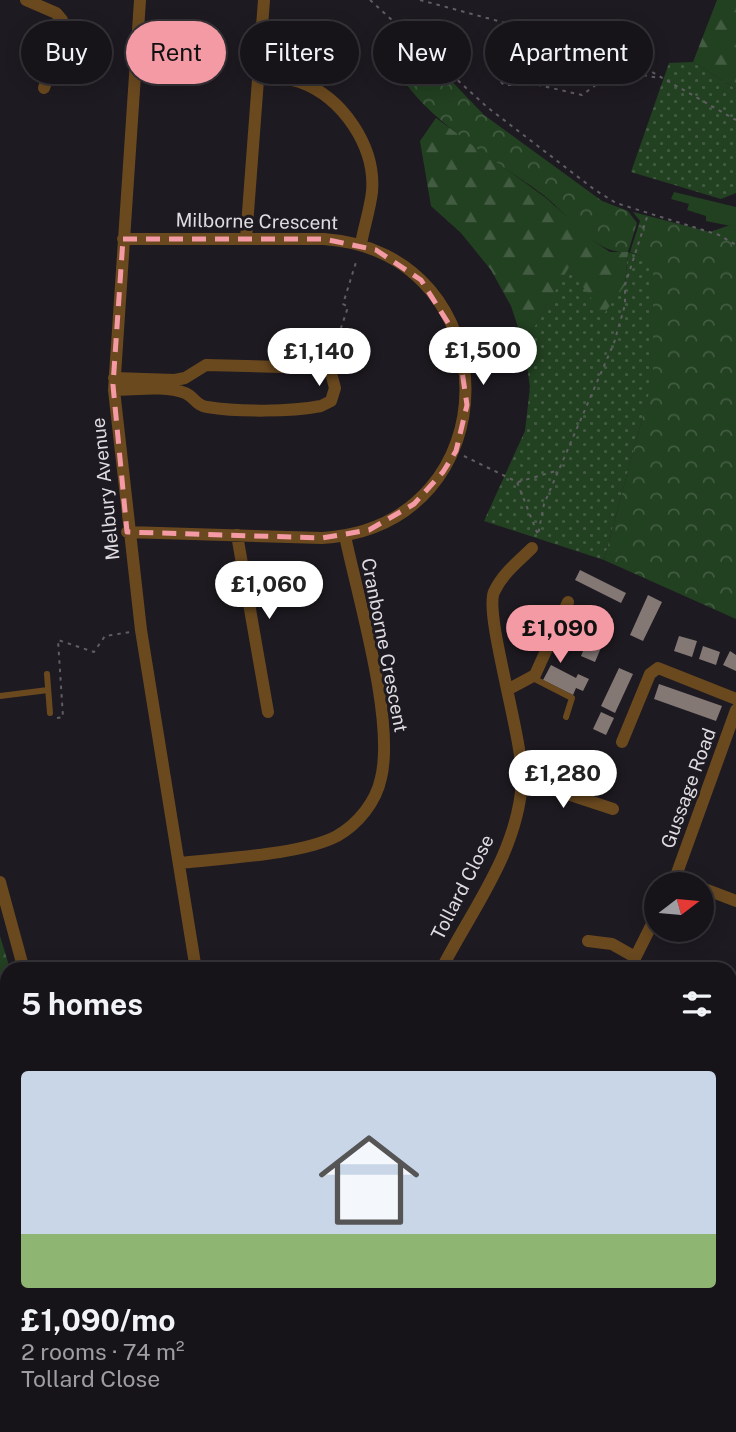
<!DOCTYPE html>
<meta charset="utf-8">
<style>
body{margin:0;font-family:"Public Sans",sans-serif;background:#232126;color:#f1f3f6;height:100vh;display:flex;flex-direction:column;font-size:26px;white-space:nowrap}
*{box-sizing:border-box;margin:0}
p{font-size:23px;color:#9e9ea2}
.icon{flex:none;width:38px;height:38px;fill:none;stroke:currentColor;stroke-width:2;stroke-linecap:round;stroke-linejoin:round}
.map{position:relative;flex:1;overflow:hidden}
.panel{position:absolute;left:0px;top:962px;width:737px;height:471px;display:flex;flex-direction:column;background:#161419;border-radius:21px 21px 0 0;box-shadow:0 4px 18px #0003,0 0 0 2px #353338}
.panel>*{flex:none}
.banner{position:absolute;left:21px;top:21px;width:695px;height:63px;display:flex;gap:14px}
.needle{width:46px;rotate:74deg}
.buttons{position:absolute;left:644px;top:872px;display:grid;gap:14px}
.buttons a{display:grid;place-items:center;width:70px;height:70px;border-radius:50%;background:#161419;box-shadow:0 4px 18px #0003,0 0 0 2px #353338;font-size:35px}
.price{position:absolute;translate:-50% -60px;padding:0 16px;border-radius:24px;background:#fff;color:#222;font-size:23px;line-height:46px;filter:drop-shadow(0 2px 4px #0008)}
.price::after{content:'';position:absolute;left:50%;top:42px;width:21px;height:16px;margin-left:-10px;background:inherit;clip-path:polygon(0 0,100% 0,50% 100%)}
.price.on{background:#f49aa5;color:#111}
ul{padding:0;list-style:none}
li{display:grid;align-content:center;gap:14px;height:371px;padding:0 21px}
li+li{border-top:2px solid #353338}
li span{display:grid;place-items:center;height:217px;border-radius:7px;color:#555}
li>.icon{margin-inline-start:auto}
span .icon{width:126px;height:126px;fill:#fffc;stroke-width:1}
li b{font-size:30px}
h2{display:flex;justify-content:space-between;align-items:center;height:84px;padding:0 21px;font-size:30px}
.pill{padding:0 24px;border-radius:32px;background:#161419;box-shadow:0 4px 18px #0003,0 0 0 2px #353338;font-size:24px;line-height:63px}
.pill.on{background:#f49aa5;color:#111}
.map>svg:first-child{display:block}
.grass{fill:url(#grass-dots)}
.forest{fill:url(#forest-firs)}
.park{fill:url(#park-crowns)}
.garden{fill:#224121}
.building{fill:#847875}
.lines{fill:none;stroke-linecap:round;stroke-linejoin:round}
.path{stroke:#615d64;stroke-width:2;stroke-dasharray:3.5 5;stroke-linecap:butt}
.lane{stroke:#6a491f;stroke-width:6}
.street{stroke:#6a491f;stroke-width:12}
.marked{fill:none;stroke:#f49aa5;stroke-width:5;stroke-dasharray:14 9;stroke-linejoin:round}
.labels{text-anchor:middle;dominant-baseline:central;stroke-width:6;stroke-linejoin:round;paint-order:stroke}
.street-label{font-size:19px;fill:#dfdce1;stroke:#1e1a21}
</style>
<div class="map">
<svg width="736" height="1432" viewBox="0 0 736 1432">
<defs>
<pattern id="grass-dots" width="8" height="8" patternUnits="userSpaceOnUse" patternTransform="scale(1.75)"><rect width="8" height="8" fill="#224121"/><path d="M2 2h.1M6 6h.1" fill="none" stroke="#425c41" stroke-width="1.8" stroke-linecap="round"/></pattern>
<pattern id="forest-firs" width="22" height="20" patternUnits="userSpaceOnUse" patternTransform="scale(1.75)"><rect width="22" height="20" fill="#224121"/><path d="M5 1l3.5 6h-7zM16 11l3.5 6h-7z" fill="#425c41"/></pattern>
<pattern id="park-crowns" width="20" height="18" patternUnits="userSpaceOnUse" patternTransform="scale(1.75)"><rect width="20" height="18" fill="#224121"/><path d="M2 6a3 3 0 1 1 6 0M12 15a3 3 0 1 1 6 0" fill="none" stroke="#425c41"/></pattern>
</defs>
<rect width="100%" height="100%" fill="#1e1a21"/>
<path class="grass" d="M693,62L736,89V193L721,199L631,172L669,63Z
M628,252L653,260L655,343L682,381L642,419L604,560L484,521L525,431L530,387L524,345L569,266L625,285Z
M504,1426H593L589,1432H501Z"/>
<path class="forest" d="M717,0H736V89L693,62Z
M436,118L546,198L595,242L610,252H628L625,285L603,315L569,267L524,345L511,306L491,270L461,233L431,206L420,141Z
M0,936L10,969L7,970V1086H0Z"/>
<path class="park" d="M404,42L414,53L439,68L484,115L602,201L628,211L637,223L628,252C595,255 569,216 546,197C510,169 386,98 395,48Z
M633,212L710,232L736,223V619L604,560L653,378V261L630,252L640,221Z
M0,1086H7V1151L0,1150Z"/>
<path class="garden" d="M674,192L736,207V227L706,221V216L687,210L689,204L671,199Z
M0,1298L7,1300V1426H176L171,1432H0Z"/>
<path class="building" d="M580,570L626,593L621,603L575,580Z
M648,595L662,602L643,641L630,635Z
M599,613L613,619L595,662L581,656Z
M679,636L697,641L692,657L674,651Z
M703,646L720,652L716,665L699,659Z
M730,651L736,655V671L723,665Z
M551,665L576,678L578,674L589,679L583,691L576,688L573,695L543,680Z
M619,668L633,674L615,713L601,706Z
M659,684L722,706L716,721L654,699Z
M601,712L614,718L606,735L593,729Z
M730,1137L736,1139L734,1157L730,1155Z
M0,1167L7,1169V1239L0,1237Z
M732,1278L736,1280V1297L730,1294Z
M730,1301L736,1303V1317L730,1314Z
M730,1323L736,1325L734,1340L730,1339Z
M734,1405L736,1406V1428L730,1424V1411Z
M263,1426H272L286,1432H261Z"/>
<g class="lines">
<path class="path" d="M370,0L487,107L595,190L616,203L719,235L736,245
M420,0L524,28L581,33L608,44L638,64L736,120
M525,29C566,53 613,71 660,78
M557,46L524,50L494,67L495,76L504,85H513L538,69L547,68L591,83L629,71
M521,81L582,95L600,82
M330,361L348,307L343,304L357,259
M464,456L517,482L538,535L544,504L614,343L625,305V285L648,214
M518,482L559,470
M57,718L63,717L58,640L94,652L105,636L131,632
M23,1432L24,1426
M84,1432L86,1426"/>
<path class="lane" d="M47,674L50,713
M531,677L572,698L566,717
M0,696L48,690
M466,1426L478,1432"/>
<path class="street" d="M26,0L56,13L62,20L60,40L44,88
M140,0L114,390L141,630L196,970
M258,73C272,76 287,78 300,82C342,97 376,146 372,192C370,209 364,227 361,244
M123,239H324C511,252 515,526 322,538L127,532
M246,239L264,0
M114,378L175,380L185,378L206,365L318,368L331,373L335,388L331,401L321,406C290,412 238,412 207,407C196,406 194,396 185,393C165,385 135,390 114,390
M237,535L268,712
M509,689L535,675L568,602
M622,742L650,674L658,668L736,699
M522,779L613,809
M180,863C222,858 301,855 337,836C358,824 376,802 381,778C395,720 358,598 345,536
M676,878L691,884
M0,882L24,970
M673,884L736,710
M702,888L736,901
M588,941L612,944L635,957
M441,970C472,909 518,852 522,781C524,741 484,615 494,592C502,574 518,562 532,548
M629,970L656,916
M0,1158L7,1160
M730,1203L736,1205
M730,1234L736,1219
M0,1248L7,1249
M730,1365L736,1371
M192,1426L198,1432
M359,1426L364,1432"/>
</g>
<path class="marked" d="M123,239H324L376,250L421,280L457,337L467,405L456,451L443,472L414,504L369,530L322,538L127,532L113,385Z"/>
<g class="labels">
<g class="street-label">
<text transform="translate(257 221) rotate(1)">Milborne Crescent</text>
<text transform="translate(105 489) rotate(-96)">Melbury Avenue</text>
<text transform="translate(385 645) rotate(79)">Cranborne Crescent</text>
<text transform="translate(688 788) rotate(-70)">Gussage Road</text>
<text transform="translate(462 887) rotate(-63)">Tollard Close</text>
</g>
</g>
</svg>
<div class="buttons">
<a><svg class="needle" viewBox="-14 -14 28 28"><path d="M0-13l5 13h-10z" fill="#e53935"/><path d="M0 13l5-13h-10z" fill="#9e9ea2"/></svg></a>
</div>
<b class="price" style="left:483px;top:387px">£1,500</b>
<b class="price" style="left:319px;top:388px">£1,140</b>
<b class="price" style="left:269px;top:621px">£1,060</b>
<b class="price on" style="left:560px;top:665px">£1,090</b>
<b class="price" style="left:563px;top:810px">£1,280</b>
<div class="banner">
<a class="pill">Buy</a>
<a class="pill on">Rent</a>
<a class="pill">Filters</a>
<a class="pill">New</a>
<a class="pill">Apartment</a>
</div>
<section class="panel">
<h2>5 homes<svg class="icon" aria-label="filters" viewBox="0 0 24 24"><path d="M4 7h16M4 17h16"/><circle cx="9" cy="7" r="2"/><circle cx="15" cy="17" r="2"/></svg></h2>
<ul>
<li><span style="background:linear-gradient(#c9d6e8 75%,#8fb573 0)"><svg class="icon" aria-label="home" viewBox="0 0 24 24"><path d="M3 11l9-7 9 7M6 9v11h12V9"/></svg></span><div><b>£1,090/mo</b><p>2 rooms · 74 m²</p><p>Tollard Close</p></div></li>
</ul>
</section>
</div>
